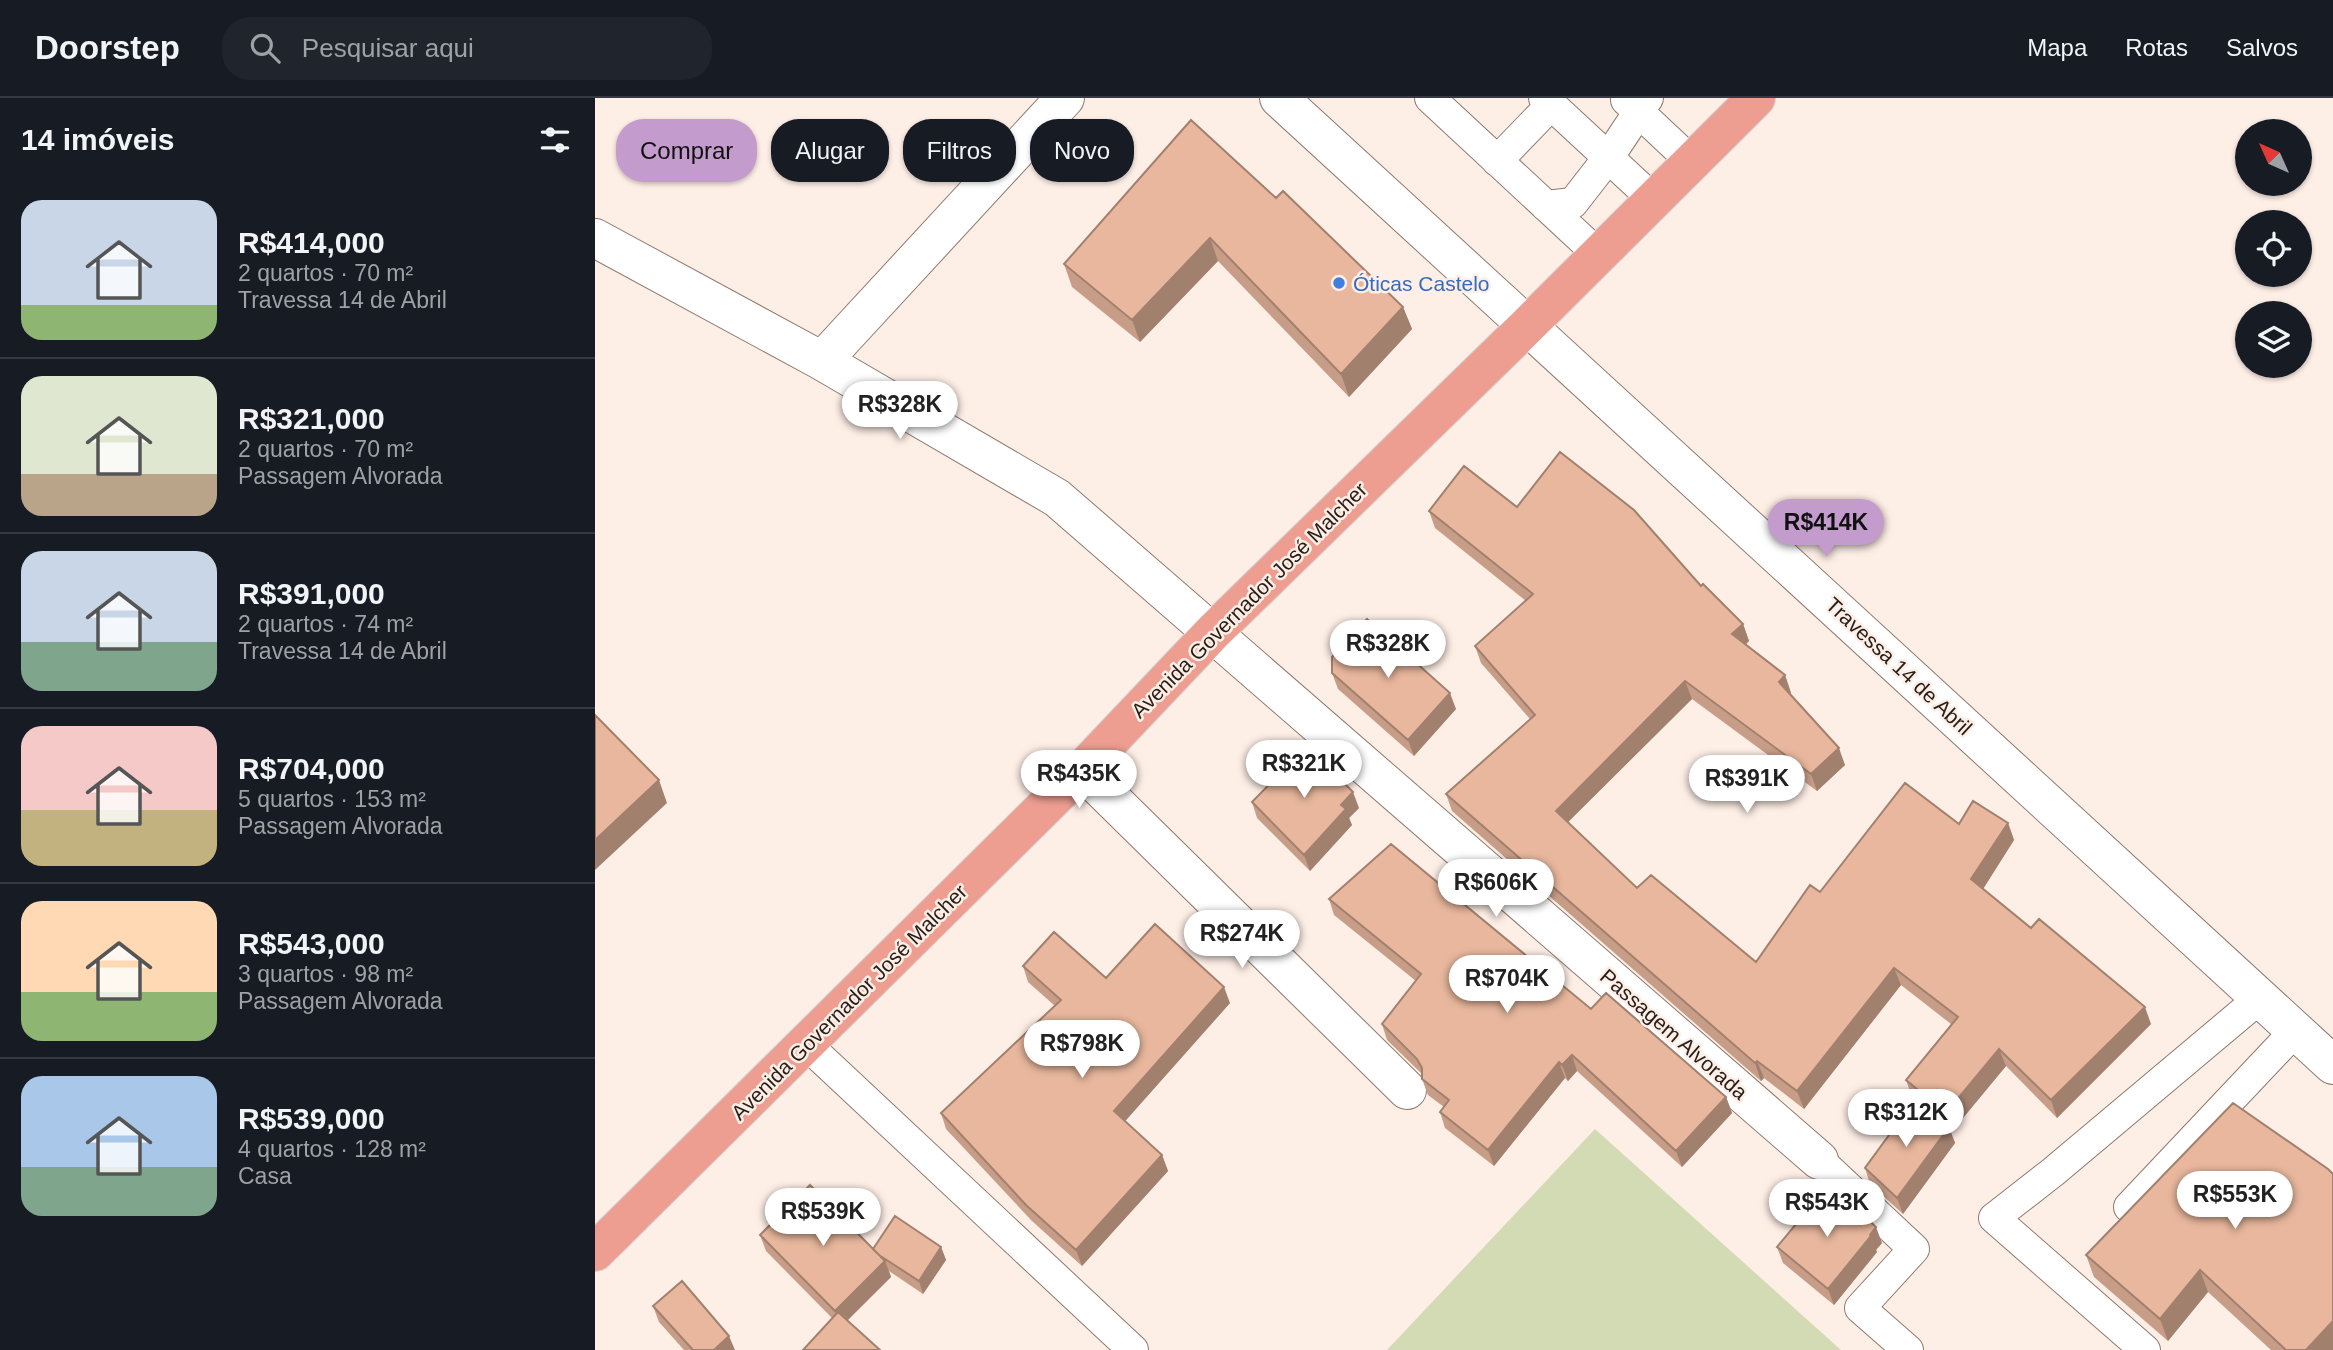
<!DOCTYPE html>
<html lang="pt">
<meta charset="utf-8">
<style>
body{margin:0;font-family:Arial,sans-serif;background:#20242c;color:#f1f3f6;height:100vh;display:flex;flex-direction:column;font-size:26px;white-space:nowrap}
*{box-sizing:border-box;margin:0}
p{font-size:23px;color:#9ea1a6}
.icon{flex:none;width:38px;height:38px;fill:none;stroke:currentColor;stroke-width:2;stroke-linecap:round;stroke-linejoin:round}
.map{position:relative;flex:1;overflow:hidden}
.panel{display:flex;flex-direction:column;background:#171b24;width:595px}
.panel>*{flex:none}
.hud{position:absolute;left:21px;top:21px;width:665px;height:63px;display:flex;gap:14px}
.needle{width:46px;rotate:315deg}
.controls{position:absolute;left:1640px;top:21px;display:grid;gap:14px}
.controls a{display:grid;place-items:center;width:77px;height:77px;border-radius:50%;background:#171b24;box-shadow:0 2px 5px #0004;font-size:35px}
.price{position:absolute;translate:-50% -60px;padding:0 16px;border-radius:24px;background:#fff;color:#222;font-size:23px;line-height:46px;filter:drop-shadow(0 2px 4px #0008)}
.price::after{content:'';position:absolute;left:50%;top:42px;width:21px;height:16px;margin-left:-10px;background:inherit;clip-path:polygon(0 0,100% 0,50% 100%)}
.price.current{background:#c49bcd;color:#111}
ul{padding:0;list-style:none}
li{display:flex;align-items:center;gap:21px;height:175px;padding:0 21px}
li+li{border-top:2px solid #363941}
li span{display:grid;place-items:center;flex:none;width:196px;height:140px;border-radius:21px;color:#555}
li>.icon{margin-inline-start:auto}
span .icon{width:84px;height:84px;fill:#fffc;stroke-width:1}
li b{font-size:30px}
h2{display:flex;justify-content:space-between;align-items:center;height:84px;padding:0 21px;font-size:30px}
.tag{padding:0 24px;border-radius:28px;background:#171b24;box-shadow:0 2px 5px #0004;font-size:24px;line-height:63px}
.tag.current{background:#c49bcd;color:#111}
header{display:flex;align-items:center;gap:42px;box-sizing:border-box;height:98px;padding:0 35px;background:#171b24;border-bottom:2px solid #363941}
header strong{font-size:33px}
nav{display:flex;gap:38px;margin-inline-start:auto;font-size:24px}
.search{width:490px;height:63px;background:#20242c;display:flex;align-items:center;gap:18px;box-sizing:border-box;padding:0 24px;border-radius:28px;color:#9ea1a6;font-size:26px}
main{display:flex;flex:1;min-height:0}
.map>svg:first-child{display:block}
.park{fill:#d3dbb5}
.lines{fill:none;stroke-linecap:round;stroke-linejoin:round}
.lane-casing{stroke:#90796d;stroke-width:32}
.street-casing{stroke:#90796d;stroke-width:40}
.primary-casing{stroke:#d4d2d1;stroke-width:40}
.lane{stroke:#fff;stroke-width:30}
.street{stroke:#fff;stroke-width:38}
.primary{stroke:#ed9e91;stroke-width:38}
.wall{fill:#c89d87}
.shaded-wall{fill:#a2806e}
.building{fill:#e8b79d;stroke:#a2806e;stroke-width:2}
.shop-dot{fill:#3f7fe0;stroke:#fdeee6;stroke-width:2.5}
.labels{text-anchor:middle;dominant-baseline:central;stroke-width:5;stroke-linejoin:round;paint-order:stroke}
.shop-label{font-size:21px;fill:#366cbe;stroke:#fdeee6;text-anchor:start}
.street-label{font-size:21px;fill:#271e19;stroke:#fdeee6}
</style>
<header>
<strong>Doorstep</strong>
<div class="search"><svg class="icon" aria-label="search" viewBox="0 0 24 24"><circle cx="10" cy="10" r="6"/><path d="M15 15l6 6"/></svg>Pesquisar aqui</div>
<nav><a>Mapa</a><a>Rotas</a><a>Salvos</a></nav>
</header>
<main>
<section class="panel">
<h2>14 imóveis<svg class="icon" aria-label="filters" viewBox="0 0 24 24"><path d="M4 7h16M4 17h16"/><circle cx="9" cy="7" r="2"/><circle cx="15" cy="17" r="2"/></svg></h2>
<ul>
<li><span style="background:linear-gradient(#c9d6e8 75%,#8fb573 0)"><svg class="icon" aria-label="home" viewBox="0 0 24 24"><path d="M3 11l9-7 9 7M6 9v11h12V9"/></svg></span><div><b>R$414,000</b><p>2 quartos · 70 m²</p><p>Travessa 14 de Abril</p></div></li>
<li><span style="background:linear-gradient(#dfe7d0 70%,#b9a48a 0)"><svg class="icon" aria-label="home" viewBox="0 0 24 24"><path d="M3 11l9-7 9 7M6 9v11h12V9"/></svg></span><div><b>R$321,000</b><p>2 quartos · 70 m²</p><p>Passagem Alvorada</p></div></li>
<li><span style="background:linear-gradient(#c9d6e8 65%,#7fa58c 0)"><svg class="icon" aria-label="home" viewBox="0 0 24 24"><path d="M3 11l9-7 9 7M6 9v11h12V9"/></svg></span><div><b>R$391,000</b><p>2 quartos · 74 m²</p><p>Travessa 14 de Abril</p></div></li>
<li><span style="background:linear-gradient(#f6c9c9 60%,#c2b280 0)"><svg class="icon" aria-label="home" viewBox="0 0 24 24"><path d="M3 11l9-7 9 7M6 9v11h12V9"/></svg></span><div><b>R$704,000</b><p>5 quartos · 153 m²</p><p>Passagem Alvorada</p></div></li>
<li><span style="background:linear-gradient(#ffd9b3 65%,#8fb573 0)"><svg class="icon" aria-label="home" viewBox="0 0 24 24"><path d="M3 11l9-7 9 7M6 9v11h12V9"/></svg></span><div><b>R$543,000</b><p>3 quartos · 98 m²</p><p>Passagem Alvorada</p></div></li>
<li><span style="background:linear-gradient(#a9c7e8 65%,#7fa58c 0)"><svg class="icon" aria-label="home" viewBox="0 0 24 24"><path d="M3 11l9-7 9 7M6 9v11h12V9"/></svg></span><div><b>R$539,000</b><p>4 quartos · 128 m²</p><p>Casa</p></div></li>
</ul>
</section>
<div class="map">
<svg width="1738" height="1252" viewBox="0 0 1738 1252">
<rect width="100%" height="100%" fill="#fdeee6"/>
<path class="park" d="M1000,1031L1246,1252H792Z"/>
<g class="lines">
<g class="lane-casing">
<path id="lane" d="M835,0L1004,157
M949,0L1059,102
M1031,2L1097,64
M902,63L956,7
M951,108L978,105L1013,60L1053,0
M211,946L538,1252
M1224,1062L1319,1151L1265,1210L1313,1252
M1534,1109L1701,932
M1550,1252L1399,1120L1458,1074L1665,900"/>
</g>
<g class="street-casing">
<path id="street" d="M684,0L1738,967
M0,140L227,263L462,400L1224,1062
M227,263L470,0
M487,672L812,992"/>
</g>
<g class="primary-casing">
<path id="primary" d="M0,1154L487,672L618,534L932,228L1161,0"/>
</g>
<use href="#lane" class="lane"/>
<use href="#street" class="street"/>
<use href="#primary" class="primary"/>
</g>
<path class="wall" d="M681,100L808,209L817,231L754,299L623,163L545,244L477,189L469,166Z
M922,409L1106,488L1148,526L1154,543L1151,546L1190,577L1196,595L1195,596L1250,667L1222,693L1097,601L973,724L1042,790L1161,864L1225,794L1364,726L1413,725L1419,742L1388,791L1556,926L1462,1020L1411,968L1358,1032L1354,1030L1360,1045L1308,1116L1275,1086L1270,1070L1350,1026L1317,999L1311,982L1356,926L1306,887L1209,1011L1169,980L1166,983L857,713L851,696L935,621L886,565L880,548L931,503L840,430L834,413Z
M737,575L861,611L819,658L743,591Z
M657,704L764,710L754,720L757,727L715,773L662,720Z
M734,801L996,911L1131,999L1137,1015L1087,1069L982,973L973,983L970,980L899,1068L850,1030L845,1014L849,1009L833,997L827,981V976L792,942L787,926L821,883L739,817Z
M428,868L511,880L635,905L530,1023L567,1057L573,1073L487,1168L437,1123L351,1031L346,1015L460,908L433,884Z
M1638,1005L1738,1252H1676L1613,1194L1573,1243L1499,1179L1491,1157Z
M165,1137L278,1151L346,1149L351,1162L328,1196L294,1173L296,1179L252,1222L237,1220L171,1153Z
M1287,1145L1281,1152L1282,1154L1239,1207L1188,1165L1182,1149Z
M58,1208L140,1252H89L64,1224Z"/>
<path class="shaded-wall" d="M615,140L623,163L545,244L537,222Z
M808,209L817,231L754,299L746,276Z
M1148,526L1154,543L1144,553L1137,536Z
M1190,577L1196,595L1190,602L1184,584Z
M1090,583L1097,601L967,730L961,713Z
M855,595L861,611L819,658L813,642Z
M1244,650L1250,667L1222,693L1216,676Z
M64,682L72,705L0,772V742Z
M758,694L764,710L754,720L757,727L715,773L709,757L746,707Z
M1413,725L1419,742L1383,799L1376,781Z
M1299,870L1306,887L1209,1011L1202,993Z
M629,889L635,905L525,1029L519,1013Z
M1550,909L1556,926L1462,1020L1456,1002Z
M1404,951L1411,968L1358,1032L1351,1015Z
M977,957L982,973L973,983L967,967Z
M1162,963L1169,980L1166,983L1160,965Z
M964,964L970,980L899,1068L893,1052Z
M1131,999L1137,1015L1087,1069L1081,1053Z
M1354,1029L1360,1045L1308,1116L1302,1100Z
M567,1057L573,1073L487,1168L481,1152Z
M1281,1129L1287,1145L1281,1152L1282,1154L1239,1207L1233,1191Z
M346,1149L351,1162L328,1196L324,1183Z
M290,1163L296,1179L246,1229L240,1213Z
M1605,1172L1613,1194L1573,1243L1565,1221Z
M1738,1223V1252H1711Z
M134,1238L140,1252H119Z"/>
<path class="building" d="M596,22L681,100L688,93L808,209L746,276L615,140L537,222L469,166Z
M965,354L1039,412L1106,488L1108,486L1148,526L1137,536L1190,577L1184,584L1244,650L1216,676L1090,583L961,713L1042,790L1056,777L1161,864L1215,787L1225,794L1310,685L1364,726L1378,703L1413,725L1376,781L1436,830L1444,821L1550,909L1456,1002L1404,951L1351,1015L1311,982L1363,919L1299,870L1202,993L1162,963L1160,965L851,696L940,617L880,548L938,496L834,413L869,368L922,409Z
M772,521L855,595L813,642L737,575V559Z
M0,617L64,682L0,742Z
M712,648L758,694L746,707L751,711L709,757L657,704Z
M796,746L996,911L1011,895L1131,999L1081,1053L977,957L967,967L964,964L893,1052L845,1014L854,1002L827,981V970L822,961L787,926L826,876L734,801Z
M560,826L629,889L519,1013L567,1057L481,1152L431,1107L346,1015L466,902L428,868L459,834L511,880Z
M1319,1003L1354,1029L1302,1100L1270,1070Z
M1638,1005L1733,1071L1738,1076V1223L1711,1252H1691L1605,1172L1565,1221L1491,1157Z
M215,1087L290,1163L240,1213L165,1137Z
M1226,1096L1241,1109L1249,1099L1281,1129L1275,1137L1276,1138L1233,1191L1182,1149Z
M300,1118L346,1149L324,1183L284,1157L278,1151Z
M87,1183L134,1238L119,1252H98L58,1208Z
M243,1214L285,1252H208Z"/>
<circle class="shop-dot" cx="744" cy="185" r="7"/>
<g class="labels">
<g class="shop-label">
<text x="758" y="185">Óticas Castelo</text>
</g>
<g class="street-label">
<text transform="translate(654 502) rotate(-45)">Avenida Governador José Malcher</text>
<text transform="translate(1304 568) rotate(43)">Travessa 14 de Abril</text>
<text transform="translate(254 904) rotate(-45)">Avenida Governador José Malcher</text>
<text transform="translate(1079 936) rotate(41)">Passagem Alvorada</text>
</g>
</g>
</svg>
<div class="controls">
<a><svg class="needle" viewBox="-14 -14 28 28"><path d="M0-13l5 13h-10z" fill="#e53935"/><path d="M0 13l5-13h-10z" fill="#9ea1a6"/></svg></a>
<a><svg class="icon" aria-label="locate" viewBox="0 0 24 24"><circle cx="12" cy="12" r="6"/><path d="M12 2v4M12 18v4M2 12h4M18 12h4"/></svg></a>
<a><svg class="icon" aria-label="layers" viewBox="0 0 24 24"><path d="M12 4l9 5-9 5-9-5zM3 14l9 5 9-5"/></svg></a>
</div>
<b class="price" style="left:305px;top:343px">R$328K</b>
<b class="price current" style="left:1231px;top:461px">R$414K</b>
<b class="price" style="left:793px;top:582px">R$328K</b>
<b class="price" style="left:709px;top:702px">R$321K</b>
<b class="price" style="left:484px;top:712px">R$435K</b>
<b class="price" style="left:1152px;top:717px">R$391K</b>
<b class="price" style="left:901px;top:821px">R$606K</b>
<b class="price" style="left:647px;top:872px">R$274K</b>
<b class="price" style="left:912px;top:917px">R$704K</b>
<b class="price" style="left:487px;top:982px">R$798K</b>
<b class="price" style="left:1311px;top:1051px">R$312K</b>
<b class="price" style="left:1640px;top:1133px">R$553K</b>
<b class="price" style="left:1232px;top:1141px">R$543K</b>
<b class="price" style="left:228px;top:1150px">R$539K</b>
<div class="hud">
<a class="tag current">Comprar</a>
<a class="tag">Alugar</a>
<a class="tag">Filtros</a>
<a class="tag">Novo</a>
</div>
</div>
</main>
